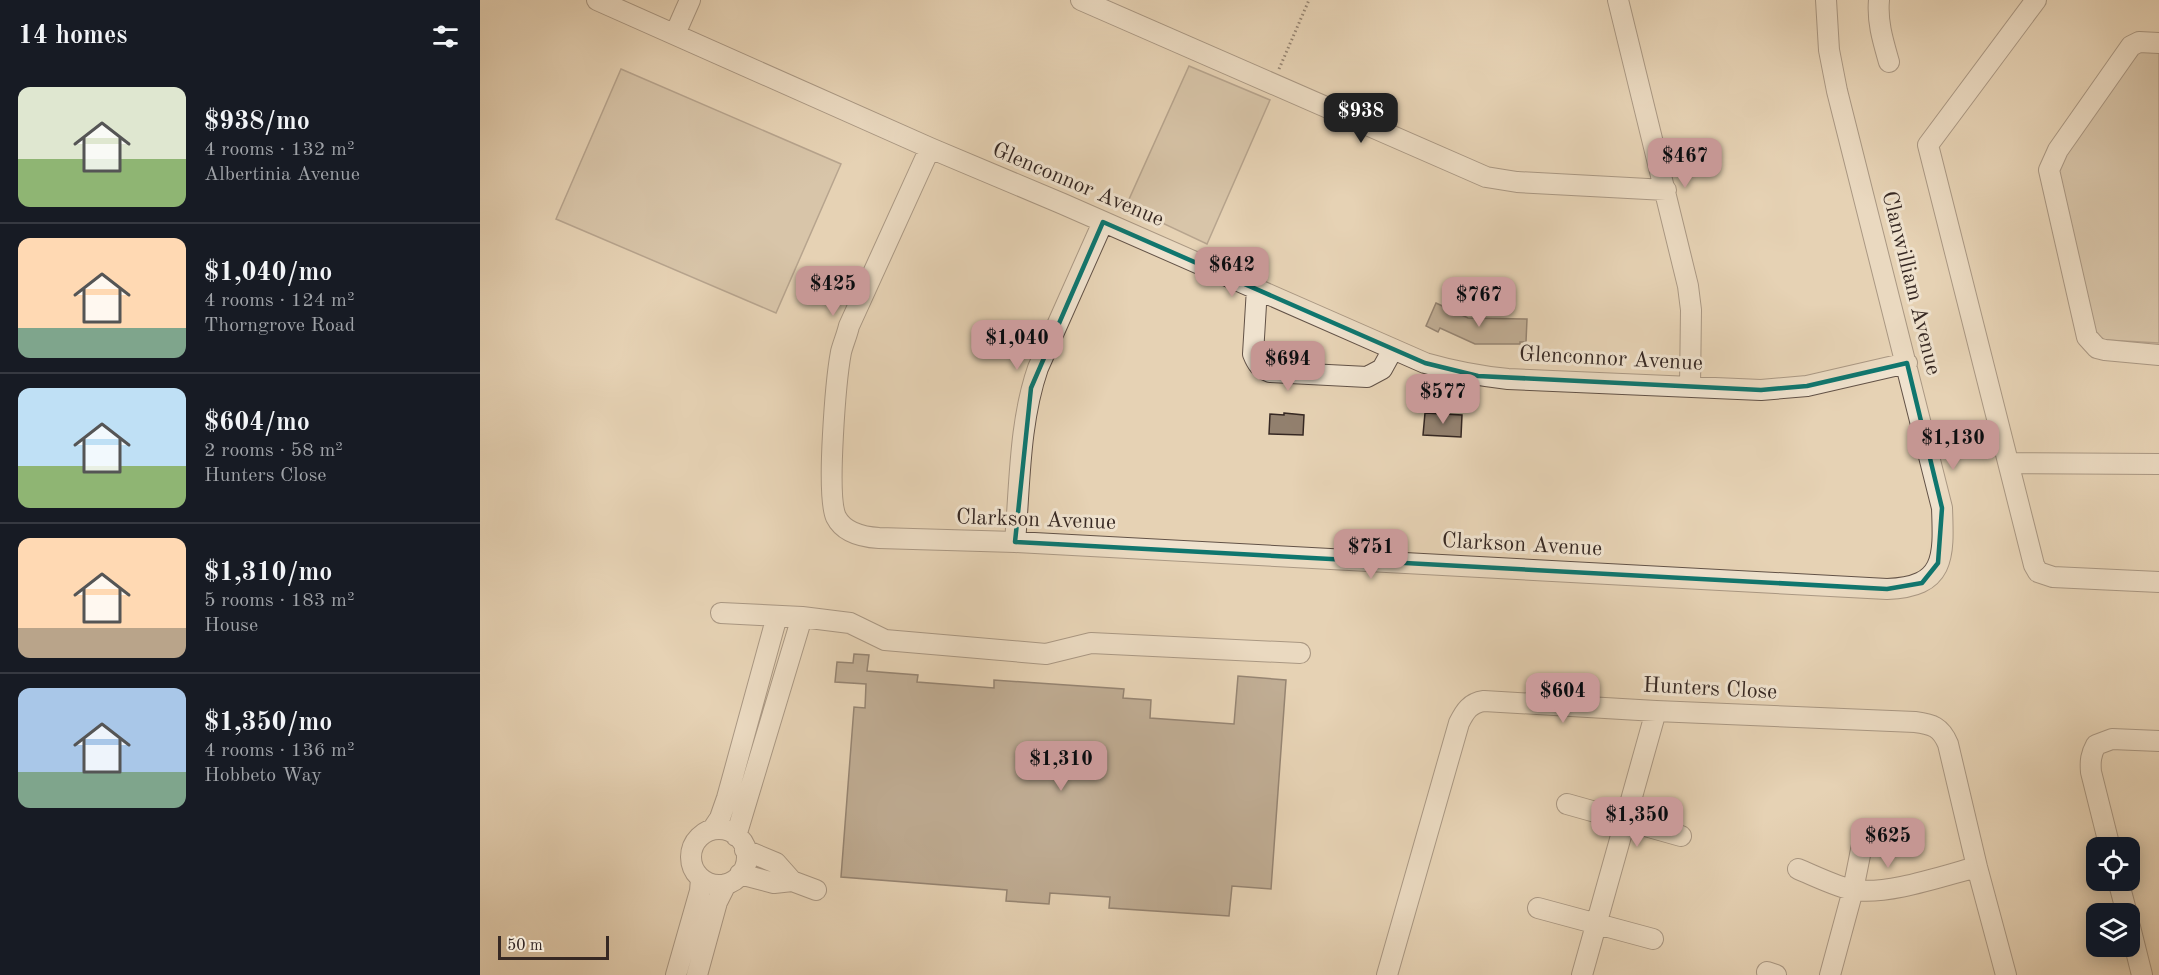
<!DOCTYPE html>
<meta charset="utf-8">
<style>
body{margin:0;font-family:"Old Standard TT",serif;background:#20242c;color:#f1f3f6;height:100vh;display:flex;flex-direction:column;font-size:22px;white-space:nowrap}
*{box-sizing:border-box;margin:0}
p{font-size:20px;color:#9ea1a6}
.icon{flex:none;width:33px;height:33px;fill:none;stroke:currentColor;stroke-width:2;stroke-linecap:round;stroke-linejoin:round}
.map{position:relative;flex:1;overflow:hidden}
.details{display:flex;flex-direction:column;background:#171b24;width:480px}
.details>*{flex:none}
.tools{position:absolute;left:1606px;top:837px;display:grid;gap:12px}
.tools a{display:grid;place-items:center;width:54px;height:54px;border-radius:12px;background:#171b24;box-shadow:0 3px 15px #0003;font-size:30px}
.scale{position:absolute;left:18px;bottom:15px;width:111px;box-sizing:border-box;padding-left:6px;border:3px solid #362823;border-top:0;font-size:16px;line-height:21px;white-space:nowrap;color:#362823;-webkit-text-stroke:4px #efe2ce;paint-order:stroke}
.price{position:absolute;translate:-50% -51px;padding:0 14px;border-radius:12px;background:#c59692;color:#111;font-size:20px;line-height:39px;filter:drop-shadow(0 2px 3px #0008)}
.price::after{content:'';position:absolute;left:50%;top:36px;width:18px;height:14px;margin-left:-9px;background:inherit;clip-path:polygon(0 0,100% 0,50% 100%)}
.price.on{background:#222;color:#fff}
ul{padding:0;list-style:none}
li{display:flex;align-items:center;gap:18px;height:150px;padding:0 18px}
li+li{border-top:2px solid #363941}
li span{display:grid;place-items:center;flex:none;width:168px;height:120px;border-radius:12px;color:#555}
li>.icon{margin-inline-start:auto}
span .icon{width:72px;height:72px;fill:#fffc;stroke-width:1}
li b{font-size:26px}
h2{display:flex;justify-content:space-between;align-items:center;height:72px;padding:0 18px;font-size:26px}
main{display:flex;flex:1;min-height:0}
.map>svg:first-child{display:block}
.green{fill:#c8b59b;stroke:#7f6e5f;stroke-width:1.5}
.building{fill:#92806e;stroke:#362823;stroke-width:1.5}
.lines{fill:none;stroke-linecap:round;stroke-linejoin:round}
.minor-casing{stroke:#625247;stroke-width:22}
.path{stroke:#362823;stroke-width:3;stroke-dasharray:1.5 3;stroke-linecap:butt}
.minor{stroke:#efe2ce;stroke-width:20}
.marked{fill:none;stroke:#0f766e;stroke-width:4.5;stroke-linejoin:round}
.labels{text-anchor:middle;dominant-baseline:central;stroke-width:6;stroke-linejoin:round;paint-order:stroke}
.street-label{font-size:22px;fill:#362823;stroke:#efe2ce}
</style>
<main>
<section class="details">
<h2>14 homes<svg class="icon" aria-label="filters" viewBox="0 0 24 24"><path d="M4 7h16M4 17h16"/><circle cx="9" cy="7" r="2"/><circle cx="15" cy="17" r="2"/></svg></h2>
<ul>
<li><span style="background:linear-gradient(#dfe7d0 60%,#8fb573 0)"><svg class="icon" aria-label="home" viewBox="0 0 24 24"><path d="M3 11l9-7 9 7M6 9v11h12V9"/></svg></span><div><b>$938/mo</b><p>4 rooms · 132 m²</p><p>Albertinia Avenue</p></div></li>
<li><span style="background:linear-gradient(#ffd9b3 75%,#7fa58c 0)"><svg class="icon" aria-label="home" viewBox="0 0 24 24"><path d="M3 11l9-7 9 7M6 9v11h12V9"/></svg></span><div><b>$1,040/mo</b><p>4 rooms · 124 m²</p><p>Thorngrove Road</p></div></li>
<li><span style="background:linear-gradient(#bfe0f5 65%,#8fb573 0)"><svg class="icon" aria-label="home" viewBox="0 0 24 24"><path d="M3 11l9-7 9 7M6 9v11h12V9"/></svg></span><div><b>$604/mo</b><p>2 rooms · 58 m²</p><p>Hunters Close</p></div></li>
<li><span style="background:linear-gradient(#ffd9b3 75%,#b9a48a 0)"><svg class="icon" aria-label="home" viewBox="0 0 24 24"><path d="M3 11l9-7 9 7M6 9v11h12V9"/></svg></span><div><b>$1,310/mo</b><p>5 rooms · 183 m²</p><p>House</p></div></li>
<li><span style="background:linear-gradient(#a9c7e8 70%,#7fa58c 0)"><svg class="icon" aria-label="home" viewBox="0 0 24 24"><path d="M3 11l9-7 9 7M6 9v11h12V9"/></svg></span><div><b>$1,350/mo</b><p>4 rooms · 136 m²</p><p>Hobbeto Way</p></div></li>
</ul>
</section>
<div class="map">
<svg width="1679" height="975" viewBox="0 0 1679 975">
<rect width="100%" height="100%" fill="#e6d2b4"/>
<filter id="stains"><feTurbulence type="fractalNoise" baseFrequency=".00333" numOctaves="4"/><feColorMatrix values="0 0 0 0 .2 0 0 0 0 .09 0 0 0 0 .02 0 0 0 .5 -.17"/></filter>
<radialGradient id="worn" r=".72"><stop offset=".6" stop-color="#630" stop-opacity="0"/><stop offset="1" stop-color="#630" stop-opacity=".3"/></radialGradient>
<path class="green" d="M1660,51H1679V343L1626,340L1619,337L1614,330L1579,171L1587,149Z
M709,66L790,100L727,244L646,206Z
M141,69L361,164L296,313L76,219Z"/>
<path class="building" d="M956,303L988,318L1047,319L1046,342H1040V344H995L960,328L958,332L946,326Z
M804,413L824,415L823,435L789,434L790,414L804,415Z
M945,413L982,415L981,437L943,435Z
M374,654L389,655L387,671L438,675L437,682L514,688V680L644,689L643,698L671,700L670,718L754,724L758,676L806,680L791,889L752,886L749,916L629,908L630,897L570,893L569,904L526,901L527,890L361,877L374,707L385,708L386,684L355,682L357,662L373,663Z"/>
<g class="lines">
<g class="minor-casing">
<path id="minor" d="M117,0L450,148L583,204L945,363C973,371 999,376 1028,379L1281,390L1327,386L1427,363
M601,0L1006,177L1037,182L1186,190
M1138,0L1208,286L1211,310L1210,386
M1399,0C1397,22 1403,41 1409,62
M1556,0L1448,145L1554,565L1558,572L1573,577L1679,582
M195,34L210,0
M1679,43L1659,42L1651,46L1578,150L1569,170L1607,337L1617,348L1625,350L1679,355
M450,148L369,326C367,335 363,344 361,352C356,379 346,495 356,517C364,533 382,537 399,538L535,542L1407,589C1465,587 1464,558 1462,508L1357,91L1349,50L1346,0
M777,288L773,354C777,364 780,368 790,372L887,377L902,369L913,349
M1529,463L1679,464
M535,542C540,484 539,423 558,368L623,222
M241,613L322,617L370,623L405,640L566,654L611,643L820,653
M1087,804L1201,836
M211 857a28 28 0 1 1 56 0a28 28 0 1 1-56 0Z
M232,830L240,818L247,798L297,616
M256,836L322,617
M1630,848L1611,772C1610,761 1611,754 1616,745L1632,739L1679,741
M1318,869C1333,875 1359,888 1374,890C1409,895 1462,876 1497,867
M260,874L294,883L312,881L296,863L265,850
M1638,880L1647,914
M312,881L336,890
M1058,908L1173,939
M1650,927L1662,975
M1287,972L1296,975
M196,975L220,891L221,879
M217,975L237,902L246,884
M907,975L979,723C985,711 990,703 1004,701L1176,711L1435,722C1452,724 1461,727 1468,744L1497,867L1526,975
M1102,975L1176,711
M1350,975L1373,890L1384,835"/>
</g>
<path class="path" d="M799,69L829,0"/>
<use href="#minor" class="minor"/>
</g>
<path d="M0 0H1679V975H0ZM623,222L945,363L998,376L1281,390L1327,386L1427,363L1462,508L1458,563L1442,583L1407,589L535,542L551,388Z" fill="#e6d2b4" fill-opacity=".55" fill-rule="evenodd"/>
<path class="marked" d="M623,222L945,363L998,376L1281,390L1327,386L1427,363L1462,508L1458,563L1442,583L1407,589L535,542L551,388Z"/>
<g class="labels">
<g class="street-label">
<text transform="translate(598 185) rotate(23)">Glenconnor Avenue</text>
<text transform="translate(1431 283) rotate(76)">Clanwilliam Avenue</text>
<text transform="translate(1131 359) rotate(3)">Glenconnor Avenue</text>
<text transform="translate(556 520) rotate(2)">Clarkson Avenue</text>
<text transform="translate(1042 545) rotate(3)">Clarkson Avenue</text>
<text transform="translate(1230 689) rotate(3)">Hunters Close</text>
</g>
</g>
<rect width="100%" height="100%" filter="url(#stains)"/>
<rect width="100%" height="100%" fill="url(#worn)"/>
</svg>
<div class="tools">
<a><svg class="icon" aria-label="locate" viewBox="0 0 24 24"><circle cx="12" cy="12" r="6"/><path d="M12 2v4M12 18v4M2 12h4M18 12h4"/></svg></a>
<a><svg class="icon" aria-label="layers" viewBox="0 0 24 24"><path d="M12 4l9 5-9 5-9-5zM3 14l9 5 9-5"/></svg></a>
</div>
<div class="scale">50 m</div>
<b class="price on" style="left:881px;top:144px">$938</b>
<b class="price" style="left:1205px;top:189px">$467</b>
<b class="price" style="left:752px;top:298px">$642</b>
<b class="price" style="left:353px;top:317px">$425</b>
<b class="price" style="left:999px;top:328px">$767</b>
<b class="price" style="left:537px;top:371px">$1,040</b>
<b class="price" style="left:808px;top:392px">$694</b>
<b class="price" style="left:963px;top:425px">$577</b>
<b class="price" style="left:1473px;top:471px">$1,130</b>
<b class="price" style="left:891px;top:580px">$751</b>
<b class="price" style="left:1083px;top:724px">$604</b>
<b class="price" style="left:581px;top:792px">$1,310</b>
<b class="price" style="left:1157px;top:848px">$1,350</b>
<b class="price" style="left:1408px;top:869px">$625</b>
</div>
</main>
